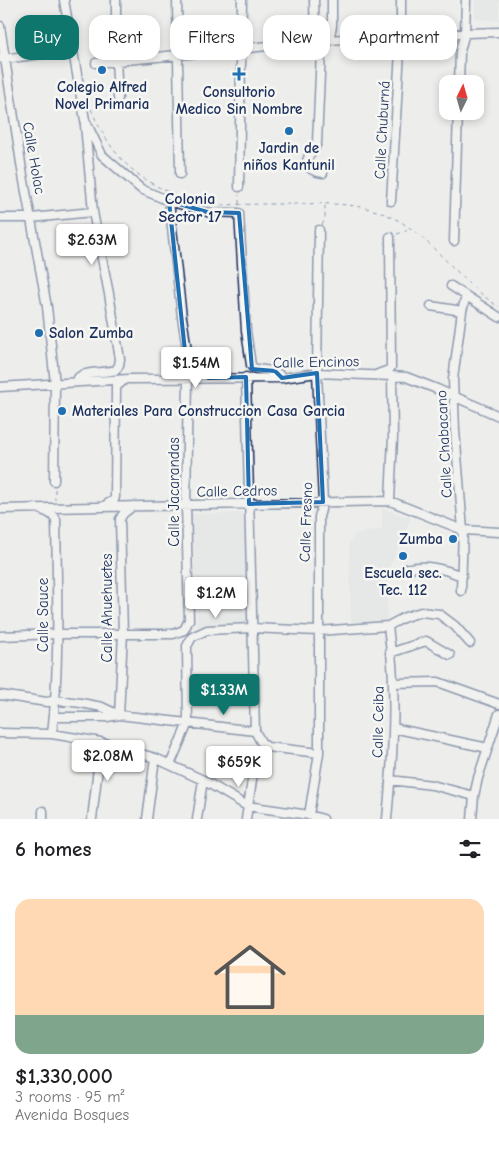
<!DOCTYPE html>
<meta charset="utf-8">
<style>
body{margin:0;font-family:"Comic Neue",sans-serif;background:#f2f2f2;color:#202124;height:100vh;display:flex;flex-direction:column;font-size:19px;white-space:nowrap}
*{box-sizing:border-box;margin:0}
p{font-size:16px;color:#757577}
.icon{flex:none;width:28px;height:28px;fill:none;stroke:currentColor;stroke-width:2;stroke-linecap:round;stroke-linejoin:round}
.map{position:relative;height:819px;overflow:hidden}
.drawer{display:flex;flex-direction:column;background:#fff;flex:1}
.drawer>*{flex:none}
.hud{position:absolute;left:15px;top:15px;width:470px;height:45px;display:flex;gap:10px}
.needle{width:32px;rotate:5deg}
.tools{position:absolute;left:439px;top:75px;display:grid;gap:10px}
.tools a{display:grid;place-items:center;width:45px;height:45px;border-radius:10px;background:#fff;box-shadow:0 2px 8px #0003;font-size:25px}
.price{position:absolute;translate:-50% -42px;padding:0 11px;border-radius:5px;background:#fff;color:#222;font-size:16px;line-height:32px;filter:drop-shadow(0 1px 2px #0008)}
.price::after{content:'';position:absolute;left:50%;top:30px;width:15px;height:11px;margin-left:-8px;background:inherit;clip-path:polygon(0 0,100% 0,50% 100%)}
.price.selected{background:#0f766e;color:#fff}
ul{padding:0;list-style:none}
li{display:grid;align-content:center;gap:10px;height:265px;padding:0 15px}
li span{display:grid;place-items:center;height:155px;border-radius:15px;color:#555}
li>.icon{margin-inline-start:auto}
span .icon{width:90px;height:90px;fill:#fffc;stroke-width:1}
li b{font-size:21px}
h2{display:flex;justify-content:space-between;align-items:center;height:60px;padding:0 15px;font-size:21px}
.chip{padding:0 18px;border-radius:15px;background:#fff;box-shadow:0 2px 8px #0003;font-size:18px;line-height:45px}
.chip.selected{background:#0f766e;color:#fff}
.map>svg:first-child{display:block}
.built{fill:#dde0e1}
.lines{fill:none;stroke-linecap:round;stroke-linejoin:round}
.minor-casing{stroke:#1b2f5e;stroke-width:11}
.path{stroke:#1b2f5e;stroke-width:1;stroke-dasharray:4 4;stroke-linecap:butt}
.minor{stroke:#f6f6f2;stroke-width:8}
.marked{fill:none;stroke:#1f6fb2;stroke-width:4;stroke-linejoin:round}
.poi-dot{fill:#1f6fb2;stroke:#f6f6f2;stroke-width:2}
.labels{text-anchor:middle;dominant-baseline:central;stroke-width:5;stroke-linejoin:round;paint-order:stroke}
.poi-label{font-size:15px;font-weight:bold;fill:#1b2f5e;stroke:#f6f6f2}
.street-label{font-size:15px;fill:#1b2f5e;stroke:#f6f6f2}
.neighbourhood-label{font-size:16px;font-weight:bold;fill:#1b2f5e;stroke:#f6f6f2}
</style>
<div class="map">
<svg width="499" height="819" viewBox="0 0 499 819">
<rect width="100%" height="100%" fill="#edeeec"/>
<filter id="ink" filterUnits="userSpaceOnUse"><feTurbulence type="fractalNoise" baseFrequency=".02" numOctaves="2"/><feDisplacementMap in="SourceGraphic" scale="10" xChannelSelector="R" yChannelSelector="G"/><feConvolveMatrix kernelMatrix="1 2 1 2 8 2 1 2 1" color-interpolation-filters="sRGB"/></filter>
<g filter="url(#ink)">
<path class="built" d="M475,0H499V21L475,19Z
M382,508L411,518L388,571L387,620L351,623L349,543L355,534L382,529Z
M247,513L248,625L197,626L192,514Z"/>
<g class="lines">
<g class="minor-casing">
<path id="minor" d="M64,0L85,120L102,155L141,189L169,201L207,212L239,213L246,331L251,365L253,368C263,371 276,368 282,378
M116,0V60L118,98
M177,0L180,174
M314,0L315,41
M0,26L22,170L47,307L55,384L54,481
M0,58L4,59L72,50
M96,63L329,40L401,35L499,32
M459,84L460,51L465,32L466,0
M323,173C316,172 303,168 308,158C310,152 315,149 317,143L321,51L329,40L332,26V0
M239,187L242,0
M169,201L182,317L187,350L188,367L185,372L181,374H172
M391,201L401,35V0
M0,218H31L93,212
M454,241L458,111
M451,286L499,317
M431,306L462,311
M378,374L389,370L391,367L390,237
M246,377L255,731
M77,382C78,381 78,379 78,378C83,371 108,373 116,370L119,365L120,359L109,294L93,212L85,125
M0,387L129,379L282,378L317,373L392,376L406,377L437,389L499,416
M390,501L393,437L392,376
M104,506L114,500L115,497L116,391V387L124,380
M0,509L390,501L463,530L499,532
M42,510C47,512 53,514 56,519C57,591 60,663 52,734
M405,569C426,564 441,568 462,576
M461,591L463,530L455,430L453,379L462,311L466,296
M0,636L57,634H173L184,630L189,620L186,505L188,378
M390,653L426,641L450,655
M393,683L438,682L499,704
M0,695L47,702L56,700L81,703L102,707L119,715
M119,715L123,633L120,519L123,514L133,506
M54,717H107L119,715L255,731L261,742L267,747L319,753
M393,728L488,748
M0,733L52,734L101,742L155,758L203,780L247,806L309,815L323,819
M170,765L188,723L187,646L192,637L207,630L252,628L318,631L388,626L405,617L421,612L439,614L455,626L470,643
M390,780L432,785L474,796
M309,815L319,753V517L323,502L317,373L319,230
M43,819V811
M92,819L101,742
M147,819L155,758
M197,819L203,780
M246,819L255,761
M387,819C391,774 395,729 393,684C393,665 390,645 388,626
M472,819L474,796L478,778L499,714"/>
</g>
<path class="path" d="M91,109C109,151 131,177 174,194
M190,199L211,203L225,205C248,204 271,204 294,204C338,203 377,202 414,231C444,255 467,286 499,307
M239,204V195
M322,225L325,219V205
M397,234L406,231L409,227
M55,489V500"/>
<use href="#minor" class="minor"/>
</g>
</g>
<path d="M0 0H499V819H0ZM169,201L207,212L239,213L252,369L275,371L282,378L317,373L323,502L249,504L246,377L209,378L187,370Z" fill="#edeeec" fill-opacity=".55" fill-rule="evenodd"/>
<path class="marked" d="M169,201L207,212L239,213L252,369L275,371L282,378L317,373L323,502L249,504L246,377L209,378L187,370Z"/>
<g class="poi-dot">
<circle cx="102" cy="70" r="5"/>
<path d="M236.5 66.5h5v5h5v5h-5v5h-5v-5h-5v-5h5z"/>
<circle cx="289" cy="131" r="5"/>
<circle cx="39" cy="333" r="5"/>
<circle cx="62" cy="411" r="5"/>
<circle cx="453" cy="539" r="5"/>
<circle cx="403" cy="556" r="5"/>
</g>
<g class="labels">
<g class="poi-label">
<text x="102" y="87">Colegio Alfred<tspan x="102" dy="17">Novel Primaria</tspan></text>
<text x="239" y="92">Consultorio<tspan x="239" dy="17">Medico Sin Nombre</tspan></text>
<text x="289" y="148">Jardin de<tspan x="289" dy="17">niños Kantunil</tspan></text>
<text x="49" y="333" text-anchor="start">Salon Zumba</text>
<text x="72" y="411" text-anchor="start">Materiales Para Construccion Casa Garcia</text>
<text x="443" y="539" text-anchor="end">Zumba</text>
<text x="403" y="573">Escuela sec.<tspan x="403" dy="17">Tec. 112</tspan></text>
</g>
<g class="street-label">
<text transform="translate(382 130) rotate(-87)">Calle Chuburná</text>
<text transform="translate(34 158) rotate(80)">Calle Holac</text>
<text transform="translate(316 362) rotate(-1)">Calle Encinos</text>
<text transform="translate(444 444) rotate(-93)">Calle Chabacano</text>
<text transform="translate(237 491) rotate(-1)">Calle Cedros</text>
<text transform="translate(174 492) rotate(-90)">Calle Jacarandas</text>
<text transform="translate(306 522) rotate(-88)">Calle Fresno</text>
<text transform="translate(107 608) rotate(-90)">Calle Ahuehuetes</text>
<text transform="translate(43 615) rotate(-90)">Calle Sauce</text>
<text transform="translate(378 722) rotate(-89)">Calle Ceiba</text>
</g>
<g class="neighbourhood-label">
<text x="190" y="199">Colonia<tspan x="190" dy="18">Sector 17</tspan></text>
</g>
</g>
</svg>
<div class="tools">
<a><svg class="needle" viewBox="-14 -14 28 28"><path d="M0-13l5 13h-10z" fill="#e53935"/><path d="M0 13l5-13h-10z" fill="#757577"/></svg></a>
</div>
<b class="price" style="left:92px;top:266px">$2.63M</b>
<b class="price" style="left:196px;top:389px">$1.54M</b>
<b class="price" style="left:216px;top:619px">$1.2M</b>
<b class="price selected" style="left:224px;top:716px">$1.33M</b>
<b class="price" style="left:108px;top:782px">$2.08M</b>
<b class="price" style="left:239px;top:788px">$659K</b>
<div class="hud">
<a class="chip selected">Buy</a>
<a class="chip">Rent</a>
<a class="chip">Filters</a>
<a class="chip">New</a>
<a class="chip">Apartment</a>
</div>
</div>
<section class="drawer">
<h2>6 homes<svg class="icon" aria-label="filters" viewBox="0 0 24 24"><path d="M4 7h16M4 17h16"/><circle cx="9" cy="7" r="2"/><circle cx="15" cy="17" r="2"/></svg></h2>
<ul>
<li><span style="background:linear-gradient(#ffd9b3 75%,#7fa58c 0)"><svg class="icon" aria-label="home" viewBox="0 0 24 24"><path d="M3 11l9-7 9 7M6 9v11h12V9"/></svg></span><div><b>$1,330,000</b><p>3 rooms · 95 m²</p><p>Avenida Bosques</p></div></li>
</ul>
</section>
